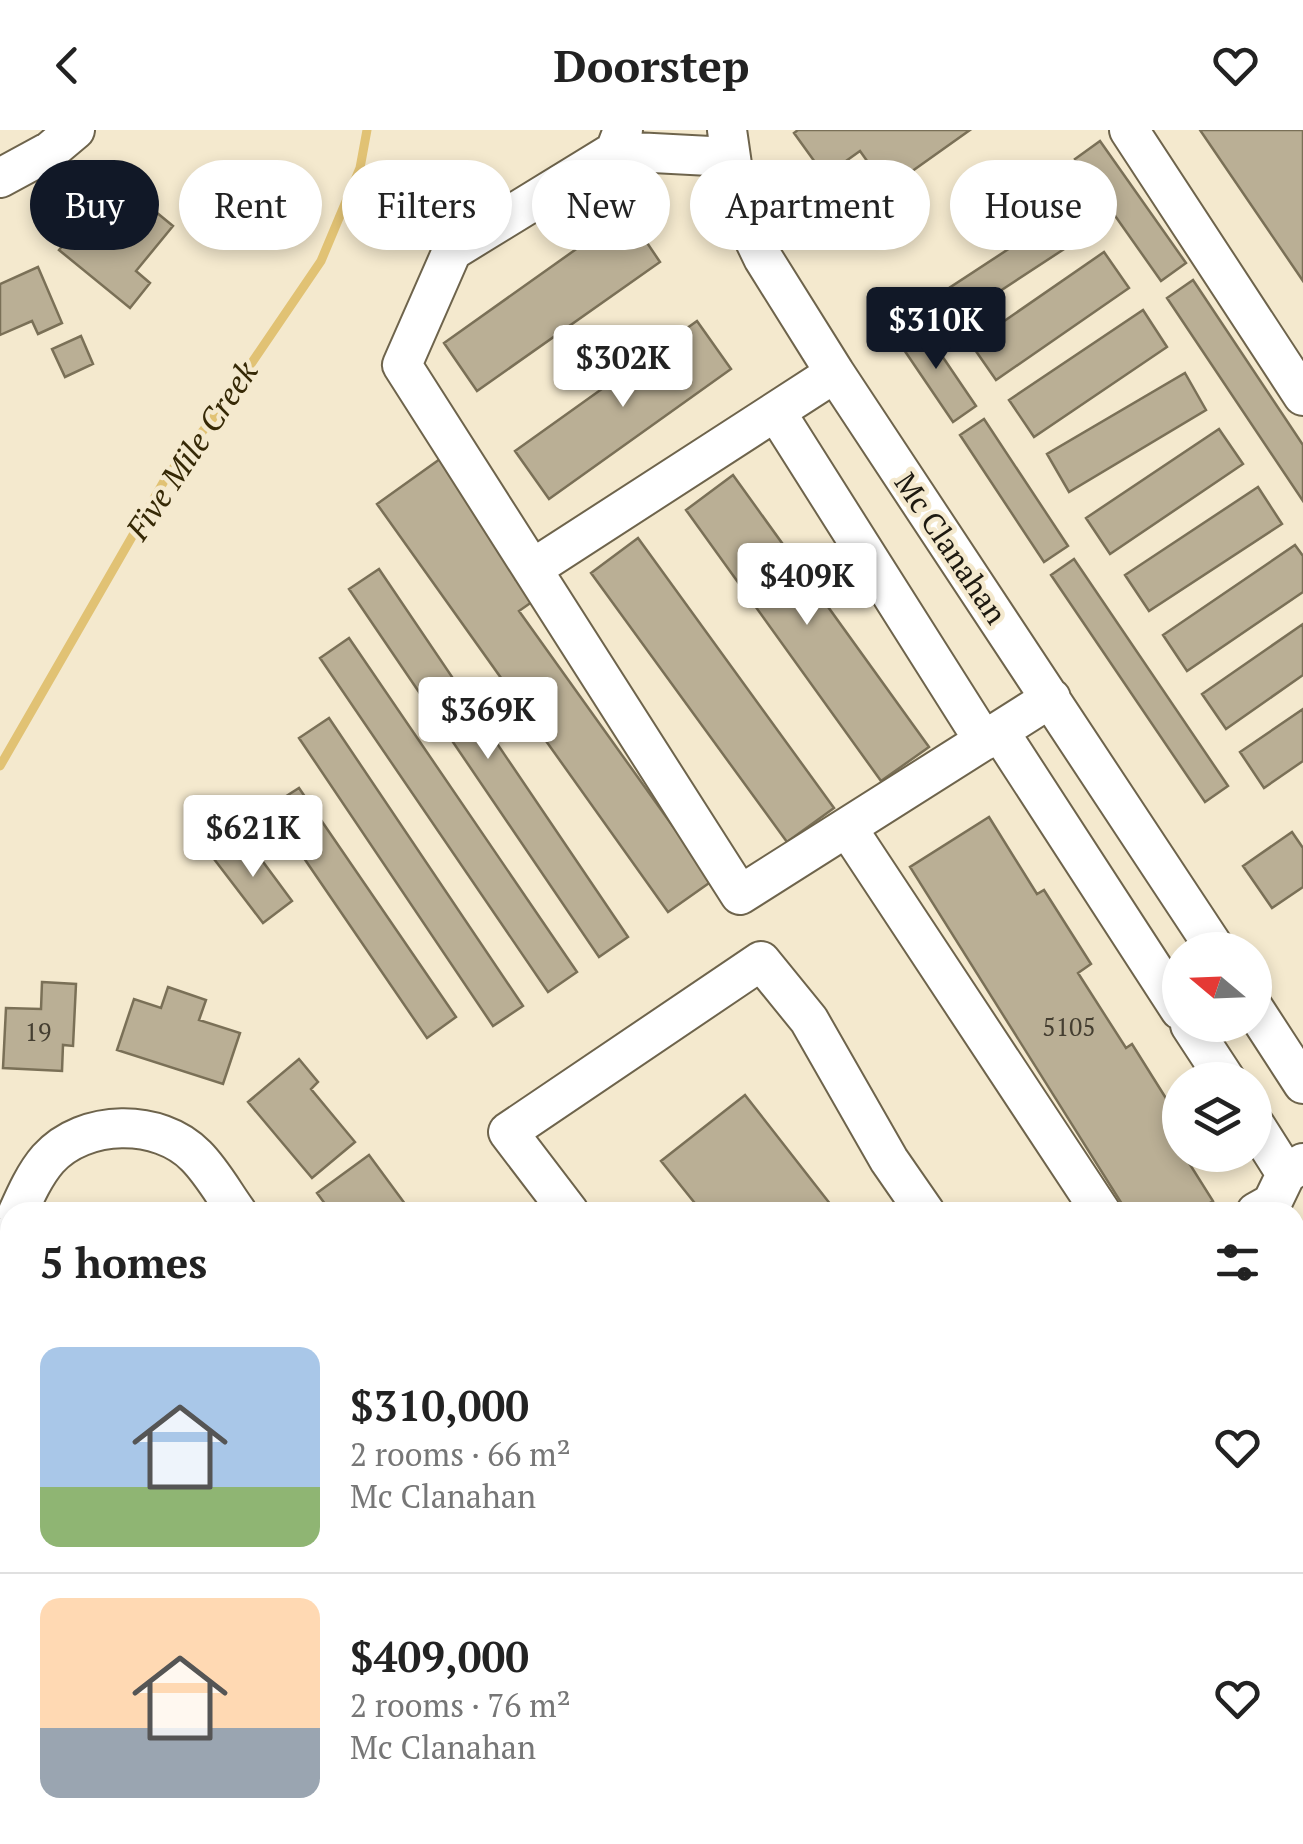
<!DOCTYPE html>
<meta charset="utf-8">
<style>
body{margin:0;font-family:"PT Serif",serif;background:#f2f2f2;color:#222;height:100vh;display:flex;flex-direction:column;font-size:38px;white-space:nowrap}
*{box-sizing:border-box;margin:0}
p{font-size:32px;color:#767676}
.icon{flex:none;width:55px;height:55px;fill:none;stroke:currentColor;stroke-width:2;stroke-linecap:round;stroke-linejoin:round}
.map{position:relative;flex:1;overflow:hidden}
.drawer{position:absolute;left:0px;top:1072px;width:1305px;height:642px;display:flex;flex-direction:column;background:#fff;border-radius:30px 30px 0 0;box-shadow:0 5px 15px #0003}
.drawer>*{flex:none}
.hud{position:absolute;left:30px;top:30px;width:1245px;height:90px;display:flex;gap:20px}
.needle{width:65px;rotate:289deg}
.tools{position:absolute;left:1162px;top:802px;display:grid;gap:20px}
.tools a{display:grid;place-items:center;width:110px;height:110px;border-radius:50%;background:#fff;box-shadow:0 5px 15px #0003;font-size:50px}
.price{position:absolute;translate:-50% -85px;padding:0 22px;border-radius:10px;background:#fff;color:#222;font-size:32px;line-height:65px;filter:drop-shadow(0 2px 5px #0008)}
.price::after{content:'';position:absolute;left:50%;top:60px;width:30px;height:22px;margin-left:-15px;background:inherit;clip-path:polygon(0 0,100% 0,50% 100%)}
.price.on{background:#111827;color:#fff}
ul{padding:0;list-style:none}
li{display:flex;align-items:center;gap:30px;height:250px;padding:0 40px}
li+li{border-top:2px solid #e0e0e0}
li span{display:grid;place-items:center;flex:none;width:280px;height:200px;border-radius:20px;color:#555}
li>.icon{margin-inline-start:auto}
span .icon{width:120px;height:120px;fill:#fffc;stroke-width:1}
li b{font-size:42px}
h2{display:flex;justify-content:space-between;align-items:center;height:120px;padding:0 40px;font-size:42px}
.pill{padding:0 35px;border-radius:45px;background:#fff;box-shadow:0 5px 15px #0003;font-size:35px;line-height:90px}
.pill.on{background:#111827;color:#fff}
header{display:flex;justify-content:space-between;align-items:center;height:130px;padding:0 40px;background:#fff;font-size:45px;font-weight:600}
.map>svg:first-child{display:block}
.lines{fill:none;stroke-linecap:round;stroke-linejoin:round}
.stream{stroke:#e1c274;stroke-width:9}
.building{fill:#baaf95;stroke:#7a7057;stroke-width:2.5}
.minor-casing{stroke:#6e644c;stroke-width:42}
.minor{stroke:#fff;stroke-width:38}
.labels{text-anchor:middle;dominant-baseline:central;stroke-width:9;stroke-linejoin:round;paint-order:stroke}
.number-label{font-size:25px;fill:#443e31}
.street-label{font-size:30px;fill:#1d1910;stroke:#f4e9ce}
.water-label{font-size:32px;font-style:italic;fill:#362906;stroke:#f4e9ce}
</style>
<header><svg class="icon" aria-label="back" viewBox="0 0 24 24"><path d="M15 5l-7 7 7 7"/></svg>Doorstep<svg class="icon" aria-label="heart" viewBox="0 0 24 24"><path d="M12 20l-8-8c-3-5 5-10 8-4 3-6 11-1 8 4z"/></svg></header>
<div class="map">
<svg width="1303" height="1714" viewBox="0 0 1303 1714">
<rect width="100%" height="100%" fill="#f4e9ce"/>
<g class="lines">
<path class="stream" d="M0,636L167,346L221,278L321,131L360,38L367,0"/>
</g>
<path class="building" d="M798,0H970L887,59L860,21L825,46L794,3Z
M1200,0H1303V151Z
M1100,11L1186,133L1161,151L1075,29Z
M117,50L173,96L136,141L150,153L130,178L59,120Z
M1074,76L1090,102L956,190L940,164Z
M627,83L660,132L477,261L444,213Z
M1104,122L1129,158L996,250L971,214Z
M38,137L62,193L38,204L32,191L0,205V154Z
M1193,150L1303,315V371L1167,168Z
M1143,180L1167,217L1034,307L1009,270Z
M697,191L731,239L549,369L515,321Z
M919,192L976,276L953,292L896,208Z
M81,206L93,234L65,247L52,219Z
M1185,243L1206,280L1069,362L1047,324Z
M984,289L1068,416L1044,432L960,305Z
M1219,299L1243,334L1110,424L1086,388Z
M440,329L539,467L519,481L712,751L668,782L377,374Z
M733,345L929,617L881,651L686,380Z
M1258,357L1282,394L1149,481L1125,445Z
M638,408L834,678L787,712L591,443Z
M1295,415L1303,426V462L1187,541L1163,505Z
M1074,429L1228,656L1205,672L1051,445Z
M379,439L628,807L599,827L349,459Z
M1303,494V545L1226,599L1202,564Z
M349,508L577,842L548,862L320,528Z
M1303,579V631L1264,658L1240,622Z
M329,588L523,876L493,896L299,608Z
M299,658L456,887L427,908L269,677Z
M989,687L1037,764L1044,760L1091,834L1078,843L1126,918L1132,914L1179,989L1167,997L1180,1018V1025H1184L1213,1071L1195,1082H1127L910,737Z
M1292,702L1303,718V757L1272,778L1243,736Z
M244,706L292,771L263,793L214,729Z
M42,852L76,854L73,916L63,915L62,941L3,938L6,878L41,879Z
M168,857L206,870L199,890L240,903L223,954L117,920L134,869L161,878Z
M299,929L318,952L311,959L355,1012L312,1048L248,972Z
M745,965L831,1075L822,1082H702L661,1031Z
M369,1025L411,1082H331L317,1063Z
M1300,1483L1303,1488V1530L1295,1520V1487Z
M29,1705H91L98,1714H36Z
M258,1705H308L296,1714H265Z
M457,1705H545L529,1714H462Z
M807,1705H843L849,1714H793Z
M1059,1705H1141L1147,1714H1066Z"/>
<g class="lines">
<g class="minor-casing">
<path id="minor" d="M623,0L615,21L729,27
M727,0L738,76L763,128L835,243L1216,820
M1129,0L1303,266
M615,21L452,121L402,235L740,765L1051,568
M0,48L50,21L75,0
M776,282L984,611
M532,439L835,243
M999,601L1180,880
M848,699L1101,1082
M1255,880L1303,954
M1190,895L1226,950
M1255,995L1286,1044L1303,1033
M18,1082C26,1064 35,1044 48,1029C84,989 159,988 196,1026C212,1042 224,1064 237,1082
M569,1082L508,1002L761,831L809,890L889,1030L925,1082
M1256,1082L1272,1073L1286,1044
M0,1132L10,1105
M1295,1332L1303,1327
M0,1442L10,1456
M1295,1666L1303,1660
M179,1705L186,1714
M1229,1705L1236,1714
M667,1714L682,1705"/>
</g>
<use href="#minor" class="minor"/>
</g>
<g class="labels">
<g class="number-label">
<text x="1069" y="896">5105</text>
<text x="38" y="901">19</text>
</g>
<g class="street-label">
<text transform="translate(951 418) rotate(56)">Mc Clanahan</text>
</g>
<g class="water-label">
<text transform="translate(191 320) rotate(-56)">Five Mile Creek</text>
</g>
</g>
</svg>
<div class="tools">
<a><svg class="needle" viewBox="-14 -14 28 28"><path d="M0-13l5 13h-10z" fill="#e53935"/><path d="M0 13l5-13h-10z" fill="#767676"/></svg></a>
<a><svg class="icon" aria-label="layers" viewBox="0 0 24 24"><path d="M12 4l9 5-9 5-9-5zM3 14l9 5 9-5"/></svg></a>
</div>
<b class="price on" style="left:936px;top:242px">$310K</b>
<b class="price" style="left:623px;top:280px">$302K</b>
<b class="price" style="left:807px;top:498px">$409K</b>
<b class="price" style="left:488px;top:632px">$369K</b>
<b class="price" style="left:253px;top:750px">$621K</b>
<div class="hud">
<a class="pill on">Buy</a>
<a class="pill">Rent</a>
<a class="pill">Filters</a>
<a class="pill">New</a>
<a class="pill">Apartment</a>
<a class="pill">House</a>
</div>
<section class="drawer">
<h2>5 homes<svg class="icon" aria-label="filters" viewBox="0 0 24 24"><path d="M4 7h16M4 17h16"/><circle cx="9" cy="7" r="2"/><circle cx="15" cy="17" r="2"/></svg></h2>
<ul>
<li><span style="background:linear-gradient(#a9c7e8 70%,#8fb573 0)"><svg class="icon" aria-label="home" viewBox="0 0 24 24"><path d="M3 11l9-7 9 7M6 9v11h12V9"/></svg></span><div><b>$310,000</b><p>2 rooms · 66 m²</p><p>Mc Clanahan</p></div><svg class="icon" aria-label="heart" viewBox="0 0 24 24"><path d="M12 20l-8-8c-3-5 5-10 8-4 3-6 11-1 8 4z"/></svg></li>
<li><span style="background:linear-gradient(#ffd9b3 65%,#9aa5b1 0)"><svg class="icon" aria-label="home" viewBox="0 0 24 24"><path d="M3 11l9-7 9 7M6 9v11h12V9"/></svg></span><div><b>$409,000</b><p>2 rooms · 76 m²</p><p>Mc Clanahan</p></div><svg class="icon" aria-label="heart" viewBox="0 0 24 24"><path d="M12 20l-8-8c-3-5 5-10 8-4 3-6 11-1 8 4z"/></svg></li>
</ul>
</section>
</div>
